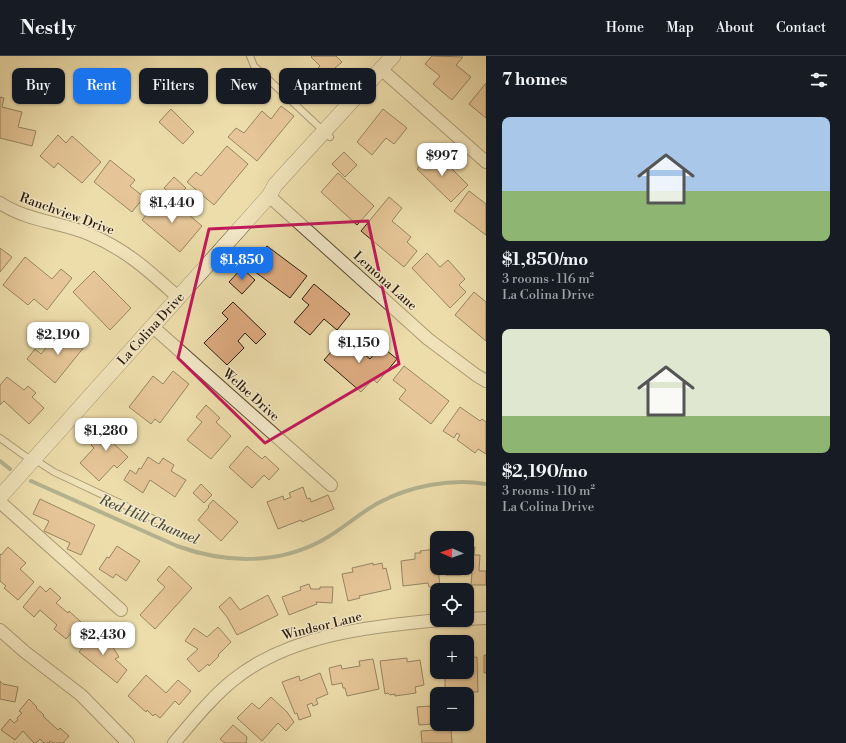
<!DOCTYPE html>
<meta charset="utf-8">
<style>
body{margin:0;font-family:"Libre Bodoni",serif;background:#20242c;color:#f1f3f6;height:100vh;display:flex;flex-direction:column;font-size:15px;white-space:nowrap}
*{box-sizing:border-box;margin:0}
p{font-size:13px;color:#9ea1a6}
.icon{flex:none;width:22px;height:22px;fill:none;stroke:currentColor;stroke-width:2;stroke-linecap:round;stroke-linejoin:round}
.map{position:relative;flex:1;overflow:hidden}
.panel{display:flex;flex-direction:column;background:#171b24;width:360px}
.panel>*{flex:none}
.hud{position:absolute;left:12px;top:12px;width:380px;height:36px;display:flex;gap:8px}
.needle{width:26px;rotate:272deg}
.fabs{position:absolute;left:430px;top:475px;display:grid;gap:8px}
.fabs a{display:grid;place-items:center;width:44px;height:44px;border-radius:8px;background:#171b24;box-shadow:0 1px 3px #0004;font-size:20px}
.price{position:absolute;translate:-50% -34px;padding:0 9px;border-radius:8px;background:#fff;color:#222;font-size:13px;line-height:26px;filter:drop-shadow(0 1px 2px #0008)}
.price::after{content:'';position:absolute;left:50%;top:24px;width:12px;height:9px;margin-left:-6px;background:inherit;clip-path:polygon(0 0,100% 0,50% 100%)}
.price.current{background:#1a73e8;color:#fff}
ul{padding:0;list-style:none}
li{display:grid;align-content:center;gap:8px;height:212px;padding:0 16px}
li span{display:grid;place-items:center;height:124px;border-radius:8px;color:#555}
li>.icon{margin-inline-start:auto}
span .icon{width:72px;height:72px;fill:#fffc;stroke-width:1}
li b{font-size:17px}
h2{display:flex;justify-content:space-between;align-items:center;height:48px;padding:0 16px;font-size:17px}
.tag{padding:0 14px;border-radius:8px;background:#171b24;box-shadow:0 1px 3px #0004;font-size:14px;line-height:36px}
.tag.current{background:#1a73e8;color:#fff}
header{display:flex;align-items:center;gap:24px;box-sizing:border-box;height:56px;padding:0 20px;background:#171b24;border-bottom:1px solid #363941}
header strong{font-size:19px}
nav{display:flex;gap:22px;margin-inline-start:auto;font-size:14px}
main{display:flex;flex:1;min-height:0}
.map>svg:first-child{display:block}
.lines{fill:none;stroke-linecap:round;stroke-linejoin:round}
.stream{stroke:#6e7c6b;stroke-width:4}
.building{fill:#ddaa80;stroke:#2d1d0d}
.service-casing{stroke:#5d4d35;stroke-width:8}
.minor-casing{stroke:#5d4d35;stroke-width:14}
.tertiary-casing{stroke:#5d4d35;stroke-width:16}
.service{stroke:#f3e9c9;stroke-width:6}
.minor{stroke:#f3e9c9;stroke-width:12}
.tertiary{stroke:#f3e9c9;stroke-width:15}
.marked{fill:none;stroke:#c2185b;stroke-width:3;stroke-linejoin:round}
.labels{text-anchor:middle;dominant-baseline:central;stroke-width:3;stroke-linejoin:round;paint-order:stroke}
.street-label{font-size:13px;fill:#2d1d0d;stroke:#f3e9c9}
.water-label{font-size:14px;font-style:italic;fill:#4d4d3c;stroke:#f3e9c9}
</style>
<header>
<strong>Nestly</strong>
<nav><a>Home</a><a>Map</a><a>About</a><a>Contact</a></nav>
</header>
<main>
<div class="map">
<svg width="486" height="687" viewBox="0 0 486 687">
<rect width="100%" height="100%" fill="#edddac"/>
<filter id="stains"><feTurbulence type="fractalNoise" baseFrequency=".005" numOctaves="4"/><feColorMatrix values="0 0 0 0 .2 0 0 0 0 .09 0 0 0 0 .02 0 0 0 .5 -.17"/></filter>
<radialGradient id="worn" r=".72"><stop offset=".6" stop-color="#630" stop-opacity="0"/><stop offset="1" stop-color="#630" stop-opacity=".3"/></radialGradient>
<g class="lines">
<path class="stream" d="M0,405L10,413
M31,425L177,490C224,507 276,509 321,485C342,474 359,457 380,446C411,430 451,422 486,428"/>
</g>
<path class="building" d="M312,0H336L342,6L335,12L342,18L313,47L298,32L320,10L311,1Z
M432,0L463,1L456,9L471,21L452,44L433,28L440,20L425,8Z
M486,27V62L469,48Z
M0,41L4,42L2,51L22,56L18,71L36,75L32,90L0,82Z
M281,50L294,60L257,105L228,81L236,72L244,77L262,55L271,63Z
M171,53L194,76L183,88L159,66Z
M383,53L407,72L394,88L386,82L372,99L357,86Z
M58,79L66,87L72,80L101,106L82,127L58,107L54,112L40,100Z
M227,90L248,108L214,149L187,126L196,116L201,120Z
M434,95L468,129L451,146L417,113Z
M344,96L357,109L345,121L332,108Z
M110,104L135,124L130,130L144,141L132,156L94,126Z
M338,117L374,150L357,169L321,136Z
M174,121L186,132L176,143L164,132Z
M469,135L486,148V179L454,155Z
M389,141L402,152L392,165L411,181L407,186L417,195L404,211L361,175Z
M159,144L166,150L171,144L202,170L180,196L142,164Z
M267,190L307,220L290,242L250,212Z
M0,192L12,201L0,216Z
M427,197L440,211L448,204L465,223L459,229L466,236L450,252L412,212Z
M25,201L52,223L61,213L72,222L47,254L34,243L28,249L3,229Z
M242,212L255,224L242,238L229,226Z
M94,215L131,252L110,274L73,236Z
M314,228L350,258L337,274L324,263L310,279L294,266L309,249L302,243Z
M474,236L486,246V285L455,259Z
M233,246L266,278L256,288L245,277L238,285L244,292L227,309L204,287L228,263L222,257Z
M76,274L89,285L55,327L27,303L35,293L41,298L55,281L64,288Z
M344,281L370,303L381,290L397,303L377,327L373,323L361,336L324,304Z
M404,310L449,345L431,368L399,343L406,334L393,324Z
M173,315L189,328L160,367L155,363L151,368L129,351L153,320L163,328Z
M7,321L24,334L28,330L36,337L32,341L44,352L29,368L4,345L0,349V329Z
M206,349L220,362L216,366L231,380L211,403L187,384L202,366L196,361Z
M460,351L480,365L482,363L486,366V398L478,393L475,397L457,384L460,379L457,377L454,382L443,375Z
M116,363L128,375L120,383L118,382L113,387L128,401L117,412L114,409L99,425L80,407L94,392L91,389Z
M247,390L262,403L265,400L279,413L269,424L264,419L252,432L229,411Z
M148,401L159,408L163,402L174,409L171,415L186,424L175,441L150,424L143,437L124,424L130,414L136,418L139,412L141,413Z
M201,428L212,439L204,447L193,437Z
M303,431L307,443L310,442L311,446L328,439L334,453L302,466L301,464L278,473L267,446L283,440L284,444L291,441L289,437Z
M40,443L95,469L81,499L67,493L70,487L44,475L49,465L33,458Z
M213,444L238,466L221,485L198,464L209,451L208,450Z
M117,490L140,505L126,525L116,518L113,522L99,513L107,501L109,502Z
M8,491L26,507L20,513L34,526L18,544L4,532L6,530L0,525V498L1,499Z
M467,491H475L474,499H480L479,515H486V529H471L472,517H461V519H446V512H467Z
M436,493L437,512H438L440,530L429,531L428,527L403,530L401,505L415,503V497H421L420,495Z
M373,507V509L382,507L383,513L386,512L391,533L359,540L360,542L348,545L342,518L353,516L352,512Z
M169,510L192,532L155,573L140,559L165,531L157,524Z
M309,528L311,533H320V531H333L332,547L316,546L317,548L289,559L282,541L301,534L300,531Z
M40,530L46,536L50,532L61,542L56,547L68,557L69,555L81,566L66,583L54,573L57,569L40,554L34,561L23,551Z
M268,539L278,559L237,579L227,561L219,551L230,541L240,554Z
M218,571L231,586L218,599L219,600L209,610L208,608L199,616L187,603L198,593L185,585L194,572L207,581Z
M92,573L99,577L114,593L119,601L115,603L127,614L117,627L79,596L87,586Z
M431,598H437V614L432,615Z
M484,599H486V617H484Z
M477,601L478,636H453V632H445V616H467V602Z
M407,602V606L420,604L424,629L415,631L416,637L395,640V638L390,639L388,637L385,638L380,605Z
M373,603L379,633L347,640L345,632H343L342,627L332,629L329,612L341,609L342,613L360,610L359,605Z
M320,617L328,638L316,643L318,648L313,650L312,647L307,649L311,660L299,664L297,657L295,658L282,626L299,620L300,625Z
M146,619L166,637L178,624L191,635L179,649L175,645L160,662L155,658L153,660L147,654L146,656L128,640Z
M0,625L3,628L18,631L15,646L0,643Z
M271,641L287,656L294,666L286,675L278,667L262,685L237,662L252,647L259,653Z
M29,643L37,651L36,652L44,659L43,660L58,674L60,672L69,680L63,687H53L50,685L49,687H44L40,683L36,687H34L23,675L15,684L1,674L10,663L14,667L18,664L17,662L22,657L19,655Z
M431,650L433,668L419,669L417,651Z
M233,669L247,681L246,687H225L220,683Z
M451,673L452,687H422L421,675Z"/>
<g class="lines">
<g class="service-casing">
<path id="service" d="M250,0L254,10L330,81
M0,382L32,405
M34,403L54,416L158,465"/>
</g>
<g class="minor-casing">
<path id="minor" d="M381,13L486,106
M269,140L428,283L476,319L486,325
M0,147C27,165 60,166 89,178C127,194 149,215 179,242
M153,271L331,429
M0,446L121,554
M467,563L486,562
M0,574L25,596L81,639L128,687
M174,687C192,666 210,643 232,625C288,579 370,570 441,564"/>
</g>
<g class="tertiary-casing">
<path id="tertiary" d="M0,441L269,140L275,129L393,0"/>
</g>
<use href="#service" class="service"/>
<use href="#minor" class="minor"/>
<use href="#tertiary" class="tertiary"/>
</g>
<path d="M0 0H486V687H0ZM368,165L399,308L265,387L178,302L209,173Z" fill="#edddac" fill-opacity=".55" fill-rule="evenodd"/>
<path class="marked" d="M368,165L399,308L265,387L178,302L209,173Z"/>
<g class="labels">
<g class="street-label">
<text transform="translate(67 158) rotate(20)">Ranchview Drive</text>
<text transform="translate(385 225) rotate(42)">Lemona Lane</text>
<text transform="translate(151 273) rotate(-48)">La Colina Drive</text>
<text transform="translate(251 339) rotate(42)">Welbe Drive</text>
<text transform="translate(322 570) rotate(-14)">Windsor Lane</text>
</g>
<g class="water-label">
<text transform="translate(149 464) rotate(23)">Red Hill Channel</text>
</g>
</g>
<rect width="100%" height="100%" filter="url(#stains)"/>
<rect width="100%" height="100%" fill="url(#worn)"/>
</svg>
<div class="fabs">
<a><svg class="needle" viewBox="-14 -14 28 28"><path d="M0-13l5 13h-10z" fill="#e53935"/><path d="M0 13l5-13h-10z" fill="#9ea1a6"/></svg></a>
<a><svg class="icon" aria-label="locate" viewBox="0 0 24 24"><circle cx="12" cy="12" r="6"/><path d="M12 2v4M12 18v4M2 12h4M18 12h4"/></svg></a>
<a>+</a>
<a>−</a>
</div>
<b class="price" style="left:442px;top:121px">$997</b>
<b class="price" style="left:172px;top:168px">$1,440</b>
<b class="price current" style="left:242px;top:225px">$1,850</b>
<b class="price" style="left:58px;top:300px">$2,190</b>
<b class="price" style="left:359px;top:308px">$1,150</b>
<b class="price" style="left:106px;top:396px">$1,280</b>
<b class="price" style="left:103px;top:600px">$2,430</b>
<div class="hud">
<a class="tag">Buy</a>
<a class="tag current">Rent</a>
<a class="tag">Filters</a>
<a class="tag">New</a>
<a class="tag">Apartment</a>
</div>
</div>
<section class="panel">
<h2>7 homes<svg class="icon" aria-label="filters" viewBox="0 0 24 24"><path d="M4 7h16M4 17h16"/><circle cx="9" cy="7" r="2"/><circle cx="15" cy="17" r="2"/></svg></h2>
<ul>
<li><span style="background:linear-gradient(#a9c7e8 60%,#8fb573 0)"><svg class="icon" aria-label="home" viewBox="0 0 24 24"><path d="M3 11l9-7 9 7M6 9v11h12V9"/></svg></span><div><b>$1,850/mo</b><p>3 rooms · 116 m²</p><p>La Colina Drive</p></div></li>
<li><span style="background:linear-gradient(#dfe7d0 70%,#8fb573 0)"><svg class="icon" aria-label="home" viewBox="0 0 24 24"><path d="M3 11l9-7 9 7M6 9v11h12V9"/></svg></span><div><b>$2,190/mo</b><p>3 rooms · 110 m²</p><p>La Colina Drive</p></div></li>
</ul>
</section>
</main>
